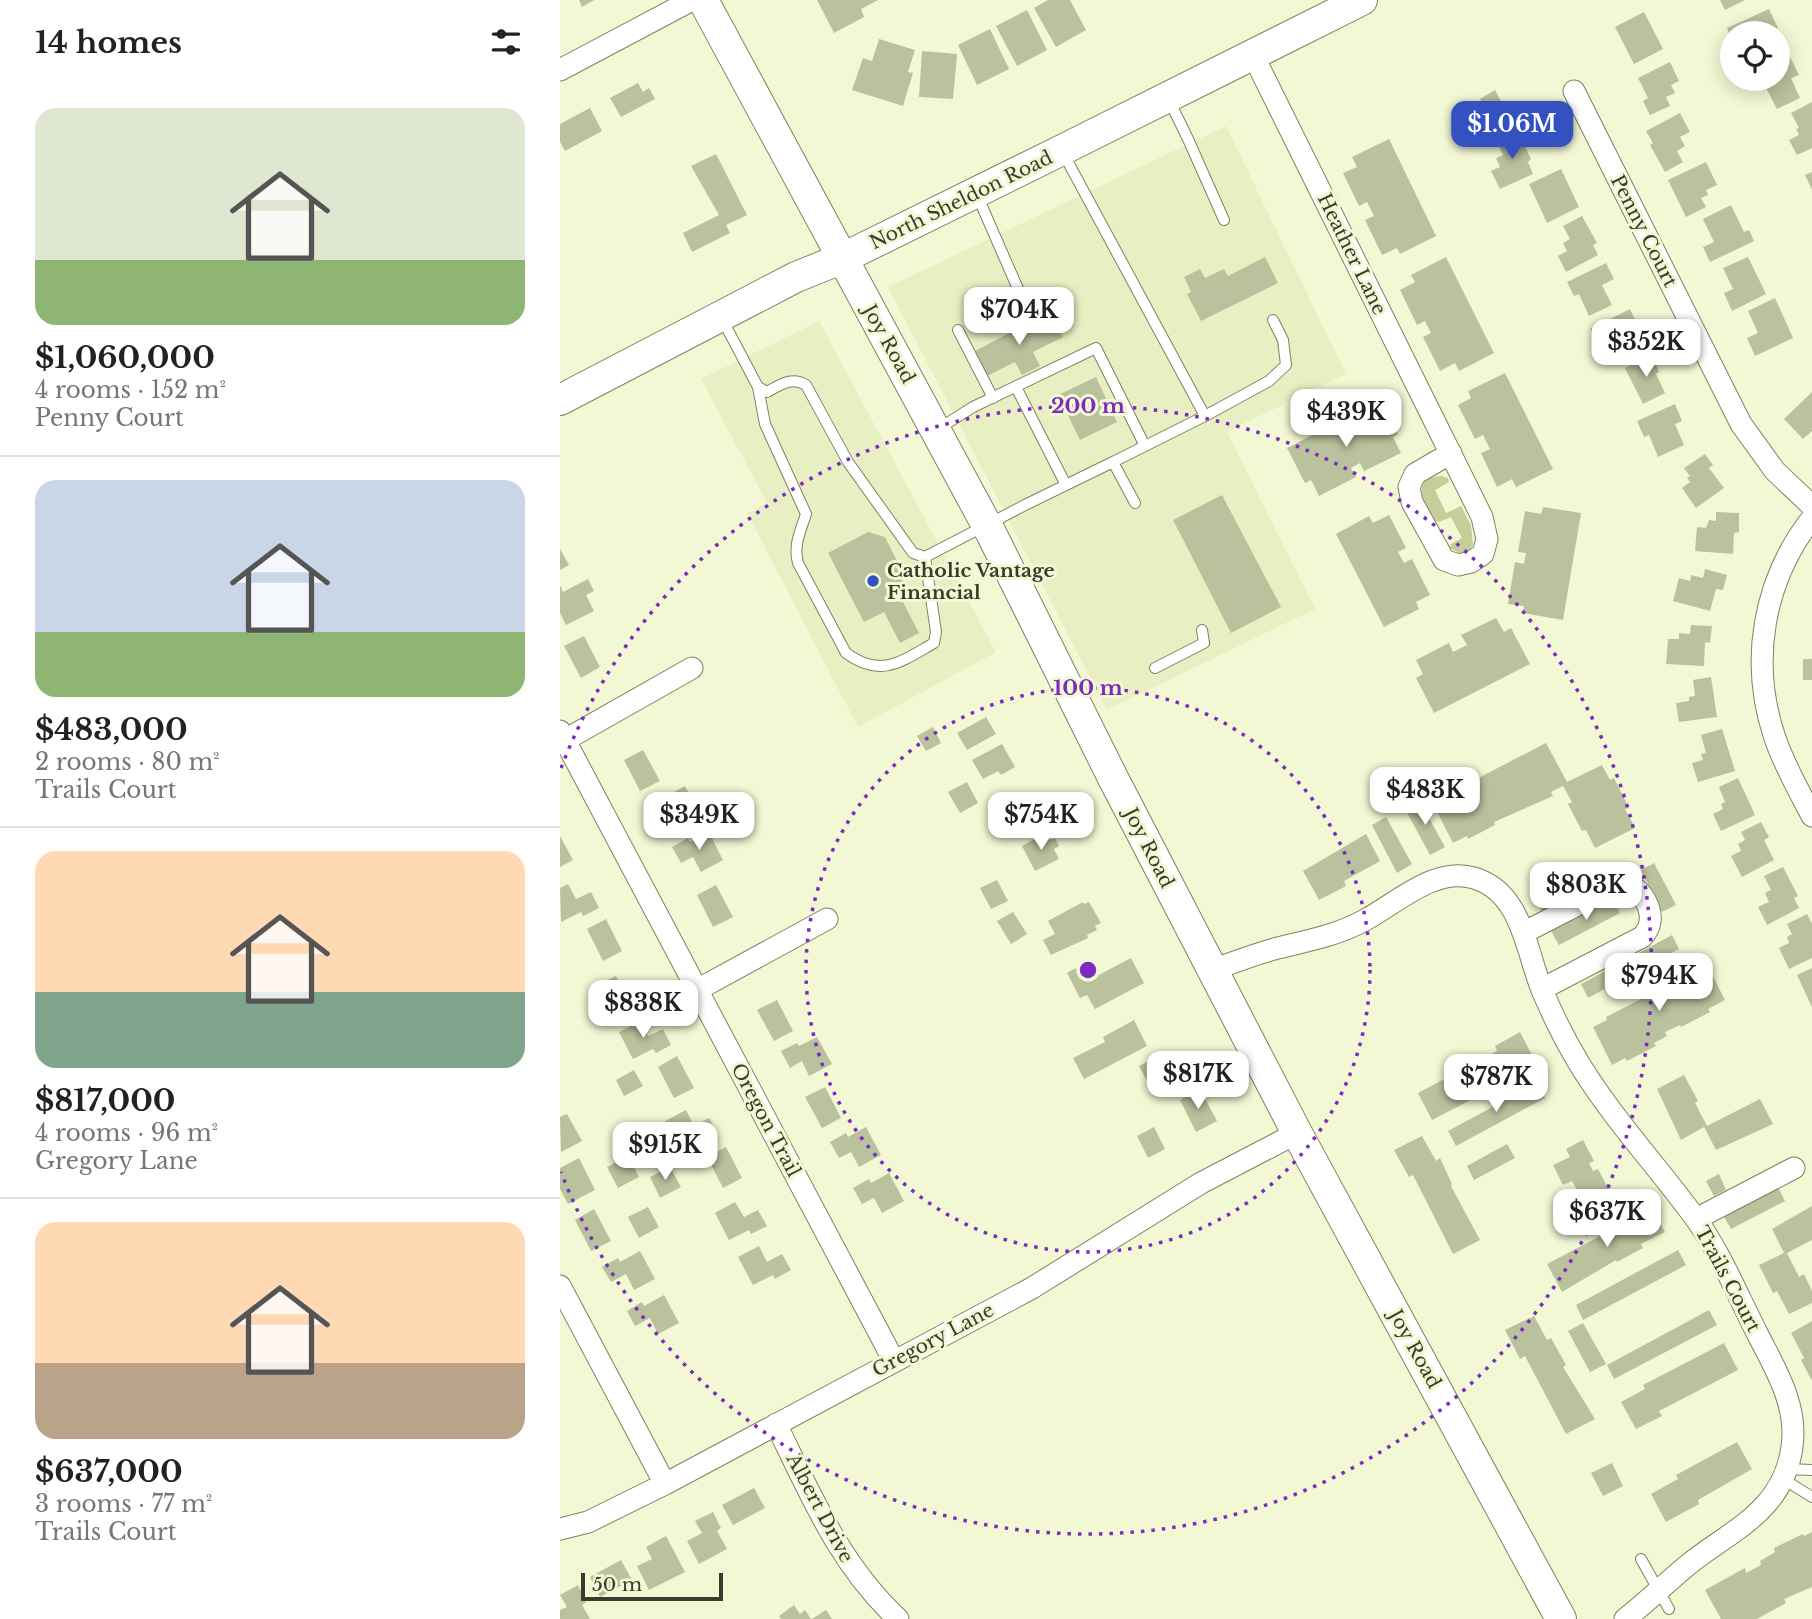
<!DOCTYPE html>
<meta charset="utf-8">
<style>
body{margin:0;font-family:"Libre Baskerville",serif;background:#f6f6f6;color:#222;height:100vh;display:flex;flex-direction:column;font-size:26px;white-space:nowrap}
*{box-sizing:border-box;margin:0}
p{font-size:23px;color:#767676}
.icon{flex:none;width:38px;height:38px;fill:none;stroke:currentColor;stroke-width:2;stroke-linecap:round;stroke-linejoin:round}
.map{position:relative;flex:1;overflow:hidden}
.panel{display:flex;flex-direction:column;background:#fff;width:560px}
.panel>*{flex:none}
.fabs{position:absolute;left:1160px;top:21px;display:grid;gap:14px}
.fabs a{display:grid;place-items:center;width:70px;height:70px;border-radius:50%;background:#fff;box-shadow:0 4px 18px #0003;font-size:35px}
.scale{position:absolute;left:21px;bottom:18px;width:142px;box-sizing:border-box;padding-left:7px;border:4px solid #393c2d;border-top:0;font-size:19px;line-height:24px;white-space:nowrap;color:#393c2d;-webkit-text-stroke:5px #f2f8d4;paint-order:stroke}
.price{position:absolute;translate:-50% -60px;padding:0 16px;border-radius:14px;background:#fff;color:#222;font-size:23px;line-height:46px;filter:drop-shadow(0 2px 4px #0008)}
.price::after{content:'';position:absolute;left:50%;top:42px;width:21px;height:16px;margin-left:-10px;background:inherit;clip-path:polygon(0 0,100% 0,50% 100%)}
.price.on{background:#3451c2;color:#fff}
ul{padding:0;list-style:none}
li{display:grid;align-content:center;gap:14px;height:371px;padding:0 35px}
li+li{border-top:2px solid #e0e0e0}
li span{display:grid;place-items:center;height:217px;border-radius:21px;color:#555}
li>.icon{margin-inline-start:auto}
span .icon{width:126px;height:126px;fill:#fffc;stroke-width:1}
li b{font-size:30px}
h2{display:flex;justify-content:space-between;align-items:center;height:84px;padding:0 35px;font-size:30px}
main{display:flex;flex:1;min-height:0}
.map>svg:first-child{display:block}
.built{fill:#e8f0c3}
.green{fill:#c5ce99}
.building{fill:#bac19d}
.lines{fill:none;stroke-linecap:round;stroke-linejoin:round}
.lane-casing{stroke:#7d8261;stroke-width:12}
.street-casing{stroke:#7d8261;stroke-width:23}
.secondary-casing{stroke:#7d8261;stroke-width:32}
.lane{stroke:#fff;stroke-width:10}
.street{stroke:#fff;stroke-width:21}
.secondary{stroke:#fff;stroke-width:30}
.ring{fill:none;stroke:#7b2cbf;stroke-width:3.5;stroke-dasharray:3.5 7}
.poi-dot{fill:#3451c2;stroke:#f2f8d4;stroke-width:2.5}
.labels{text-anchor:middle;dominant-baseline:central;stroke-width:6;stroke-linejoin:round;paint-order:stroke}
.street-label{font-size:19px;fill:#393c2d;stroke:#f2f8d4}
.poi-label{font-size:19px;font-weight:bold;fill:#393c2d;stroke:#f2f8d4;text-anchor:start}
.centre{fill:#7b2cbf;stroke:#f2f8d4;stroke-width:3.5}
.ring-label{font-size:21px;text-anchor:middle;font-weight:bold;fill:#7b2cbf;stroke:#f2f8d4;stroke-width:6;stroke-linejoin:round;paint-order:stroke}
</style>
<main>
<section class="panel">
<h2>14 homes<svg class="icon" aria-label="filters" viewBox="0 0 24 24"><path d="M4 7h16M4 17h16"/><circle cx="9" cy="7" r="2"/><circle cx="15" cy="17" r="2"/></svg></h2>
<ul>
<li><span style="background:linear-gradient(#dfe7d0 70%,#8fb573 0)"><svg class="icon" aria-label="home" viewBox="0 0 24 24"><path d="M3 11l9-7 9 7M6 9v11h12V9"/></svg></span><div><b>$1,060,000</b><p>4 rooms · 152 m²</p><p>Penny Court</p></div></li>
<li><span style="background:linear-gradient(#c9d6e8 70%,#8fb573 0)"><svg class="icon" aria-label="home" viewBox="0 0 24 24"><path d="M3 11l9-7 9 7M6 9v11h12V9"/></svg></span><div><b>$483,000</b><p>2 rooms · 80 m²</p><p>Trails Court</p></div></li>
<li><span style="background:linear-gradient(#ffd9b3 65%,#7fa58c 0)"><svg class="icon" aria-label="home" viewBox="0 0 24 24"><path d="M3 11l9-7 9 7M6 9v11h12V9"/></svg></span><div><b>$817,000</b><p>4 rooms · 96 m²</p><p>Gregory Lane</p></div></li>
<li><span style="background:linear-gradient(#ffd9b3 65%,#b9a48a 0)"><svg class="icon" aria-label="home" viewBox="0 0 24 24"><path d="M3 11l9-7 9 7M6 9v11h12V9"/></svg></span><div><b>$637,000</b><p>3 rooms · 77 m²</p><p>Trails Court</p></div></li>
</ul>
</section>
<div class="map">
<svg width="1252" height="1619" viewBox="0 0 1252 1619">
<rect width="100%" height="100%" fill="#f2f8d4"/>
<path class="built" d="M666,126L786,374L667,432L755,609L547,710L328,287Z
M259,321L436,652L298,727L187,513L207,503L141,379Z"/>
<path class="green" d="M881,476L888,478L889,482L875,490L886,513L901,506L911,525L913,545L909,550L899,553L890,548L891,544L902,538L891,517L879,522L876,521C864,504 849,478 881,476Z"/>
<path class="building" d="M19,0H34L22,7Z
M257,0H318L301,9L304,17L274,33Z
M488,0H510L526,30L496,47L474,8Z
M1160,0H1185L1165,10Z
M1209,9L1218,28L1208,33H1172V41L1167,28Z
M467,10L487,50L457,66L436,26Z
M1084,12L1103,49L1074,64L1055,27Z
M430,29L449,69L417,85L398,45Z
M319,39L355,50L348,72L353,73L343,106L292,90L303,58L312,61Z
M362,51L397,54L393,99L359,97Z
M1230,57L1239,75L1231,78L1240,98L1217,109L1206,88L1203,90L1197,79H1218V63Z
M1110,62L1119,81L1111,85L1115,93L1106,97L1110,106L1090,115L1083,101L1088,98L1078,78Z
M78,83L83,92L89,88L95,99L61,117L50,98Z
M935,90L953,123L918,141L907,121L918,116L916,111L924,106L920,99Z
M1252,102V148L1237,155L1229,140L1239,135L1236,129L1239,128L1231,113Z
M30,108L42,131L5,151L0,142V124Z
M1120,113L1130,132L1120,137L1125,146L1117,151L1123,162L1105,172L1090,145L1093,143L1086,131Z
M957,130L971,159L968,162L973,174L940,189L931,171L940,167L936,158L943,155L936,140Z
M829,139L876,236L840,254L837,248L822,255L805,220L814,216L807,202L799,206L783,173L797,167L792,157Z
M156,154L187,215L166,225L170,233L132,252L123,233L159,215L131,166Z
M1146,162L1157,185L1146,190L1148,195L1141,198L1146,207L1126,217L1108,180Z
M1001,169L1019,207L987,223L969,184Z
M1252,172V190L1245,175Z
M1171,205L1184,232L1189,230L1194,241L1150,262L1143,247L1154,242L1143,219Z
M1022,216L1037,243L1033,245L1038,255L1006,272L998,256L1007,251L1003,243L1010,239L1003,226Z
M705,257L718,283L641,321L627,294L631,292L624,277L640,269L645,278L664,269L668,276Z
M886,257L934,353L899,371L895,363L880,371L863,337L871,333L865,321L857,325L840,290L855,282L851,275Z
M1188,257L1206,294L1172,311L1164,293L1173,289L1163,268Z
M1046,263L1054,279L1042,285L1052,305L1029,316L1019,294L1014,296L1007,282Z
M1215,298L1233,338L1195,356L1187,338L1198,333L1188,311Z
M1070,309L1079,328L1068,333L1078,352L1056,363L1045,341L1038,344L1030,329Z
M490,312L503,337L473,352L480,366L462,375L455,362L425,377L413,352Z
M1092,355L1099,372L1096,374L1105,393L1083,404L1065,368Z
M945,373L993,469L956,487L952,479L937,487L921,453L930,449L923,435L915,439L898,405L911,398L908,391Z
M536,377L557,422L520,440L498,395Z
M1252,392V431L1243,439L1224,419Z
M820,401L838,434L833,437L841,453L804,471L800,463L791,468L796,477L759,496L751,480L745,483L727,448Z
M1115,404L1122,421L1115,424L1124,445L1098,457L1089,435L1084,437L1077,421Z
M1145,454L1153,465L1149,468L1164,488L1136,508L1122,488L1130,482L1127,478L1130,476L1124,468Z
M662,495L721,607L671,633L613,520Z
M983,507L1021,513L1003,620L963,613L964,606L948,604L955,562L964,564L966,553L958,552L965,511L981,514Z
M1156,512L1179,513V532L1174,533L1173,554L1135,551L1137,527L1146,528L1149,520L1156,521Z
M829,515L846,548L838,552L844,563L852,559L870,595L856,602L859,609L824,627L776,534L809,516L813,523Z
M308,532L325,537L338,563L335,565L352,597L343,602L359,633L340,643L324,612L304,622L268,553Z
M0,549L9,565L0,570Z
M1145,569L1167,575L1163,590L1156,589L1150,611L1113,601L1119,578L1130,581L1131,575L1143,578Z
M28,579L34,591L26,595L34,611L6,625L0,613V585L3,592Z
M936,618L944,632L951,628L970,664L874,713L856,678L863,674L856,660L889,643L893,652L907,645L901,635Z
M1131,625L1152,626L1150,643L1145,642L1144,666L1106,664L1108,639H1119V633L1130,634Z
M24,636L40,667L21,678L4,646Z
M1243,659H1252V680H1243Z
M1151,677L1157,717L1119,722L1116,703L1129,701V697L1135,696L1133,680Z
M426,717L436,734L407,750L397,733Z
M373,727L381,743L366,751L357,736Z
M1162,729L1175,771L1138,782L1132,763L1143,760L1141,754L1146,753L1141,735Z
M986,743L1007,782L1042,765L1050,780L1054,778L1069,808L1065,809L1075,828L1035,848L1026,830L1022,831L1008,804L1012,802L1003,786L991,792L993,796L934,822L935,825L908,839L907,836L893,843L872,802Z
M442,744L455,767L441,775L438,771L423,779L412,760Z
M83,750L100,781L80,791L64,760Z
M1178,778L1195,815L1161,831L1153,814L1163,809L1161,804L1165,802L1159,787Z
M407,782L418,803L400,813L388,792Z
M125,786L140,814L117,826L109,811L97,818L88,801L105,792L107,796Z
M859,800L885,847L870,855L844,807Z
M826,817L852,864L837,873L812,825Z
M1201,822L1209,837L1204,840L1214,860L1182,877L1171,856L1181,851L1178,844L1185,840L1181,832Z
M149,832L163,860L141,872L133,857L121,863L112,847L128,838L130,842Z
M486,833L490,840L495,838L499,846L494,849L499,859L475,871L462,846Z
M806,834L820,861L784,881L786,886L759,900L743,871Z
M0,836L13,860L0,867Z
M1094,863L1116,905L1102,912L1081,870Z
M1223,867L1238,896L1234,898L1239,908L1207,925L1198,907L1209,902L1205,893L1211,890L1204,876Z
M1022,871L1030,887L982,912L974,896Z
M437,880L448,901L431,909L420,888Z
M8,884L16,899L31,892L39,908L23,916L21,912L1,922L0,888Z
M156,885L173,917L153,927L137,895Z
M1053,898L1060,913L999,945L991,931Z
M523,902L524,904L529,902L541,923L535,926L537,930L527,935L528,938L491,955L483,940L495,934L488,921Z
M453,912L467,934L451,944L437,921Z
M1247,914L1252,924V958L1229,969L1219,948L1229,943L1227,937L1232,934L1227,924Z
M46,919L62,951L43,961L27,929Z
M1112,935L1119,949L1028,998L1021,984Z
M571,958L584,983L535,1009L527,995L520,998L507,973L527,962L535,977Z
M1145,961L1165,1000L1148,1009L1150,1012L1121,1027L1120,1025L1105,1032L1107,1036L1094,1043L1096,1046L1067,1061L1065,1058L1052,1065L1033,1027L1047,1020L1046,1017L1083,998L1080,992L1125,968L1127,971Z
M1252,968V1007L1237,975Z
M56,976L64,991L79,983L87,999L71,1008L70,1004L50,1014L35,986Z
M217,1000L233,1031L214,1041L197,1010Z
M574,1020L587,1046L524,1079L513,1058L545,1042L543,1037Z
M80,1021L88,1036L103,1029L111,1045L96,1053L93,1049L73,1059L59,1032Z
M960,1032L975,1061L951,1073L953,1078L872,1120L858,1093L937,1051L935,1046Z
M257,1037L272,1064L249,1076L242,1061L230,1068L221,1051L237,1043L239,1046Z
M601,1055L609,1071L625,1063L634,1079L618,1088L615,1084L595,1095L579,1066Z
M117,1056L134,1088L114,1098L98,1067Z
M74,1070L83,1086L64,1096L56,1080Z
M1124,1075L1138,1101L1135,1103L1147,1126L1200,1099L1213,1124L1156,1150L1144,1127L1121,1140L1097,1089Z
M977,1083L985,1098L896,1146L888,1131Z
M265,1087L281,1118L262,1128L245,1097Z
M640,1089L657,1121L636,1132L620,1100Z
M126,1110L134,1126L149,1118L158,1134L142,1143L140,1139L120,1149L105,1121Z
M7,1114L22,1141L1,1152L0,1117Z
M306,1127L321,1155L299,1167L291,1152L279,1158L270,1142L286,1133L288,1137Z
M594,1127L605,1149L588,1158L577,1136Z
M862,1136L876,1161L880,1158L892,1184L891,1186L920,1240L893,1254L853,1175L849,1177L834,1150Z
M1023,1140L1034,1161L1029,1163L1033,1171L1038,1169L1049,1190L1024,1203L1012,1181L1003,1185L993,1165L1010,1157L1006,1149Z
M947,1144L955,1158L914,1180L907,1166Z
M166,1147L182,1178L163,1188L147,1157Z
M68,1156L79,1177L58,1188L47,1167Z
M19,1158L35,1190L8,1204L0,1189V1168Z
M110,1167L121,1187L100,1198L90,1177Z
M329,1173L344,1201L322,1213L314,1198L302,1204L293,1188L309,1179L311,1183Z
M1159,1174L1166,1190L1154,1196L1146,1181Z
M1218,1187L1225,1201L1171,1229L1163,1215Z
M175,1202L184,1217L198,1210L207,1226L191,1234L189,1230L169,1240L155,1213Z
M1090,1204L1105,1232L1081,1244L1083,1248L1057,1262L1056,1260L1002,1292L987,1264L1067,1222L1065,1218Z
M1252,1206V1240L1227,1253L1239,1277L1244,1274L1252,1291V1303L1229,1314L1217,1291L1213,1293L1199,1265L1224,1253L1212,1229Z
M88,1207L99,1227L79,1238L68,1217Z
M34,1209L51,1241L31,1251L15,1220Z
M199,1246L207,1262L222,1254L231,1270L215,1279L213,1275L193,1285L178,1257Z
M1118,1250L1126,1265L1023,1320L1016,1305Z
M80,1251L95,1279L74,1290L66,1274L51,1282L42,1267L58,1258L60,1262Z
M104,1295L119,1323L98,1334L90,1318L75,1326L67,1311L82,1302L84,1306Z
M1149,1310L1157,1325L1054,1379L1047,1365Z
M974,1316L987,1340L991,1338L1006,1365L1003,1367L1035,1419L1006,1434L965,1356L960,1359L945,1330Z
M1252,1321V1381L1241,1360L1244,1358L1231,1333Z
M1023,1323L1046,1364L1030,1372L1008,1331Z
M1164,1343L1178,1370L1099,1411L1102,1416L1076,1429L1061,1402L1085,1389L1083,1385Z
M1177,1442L1192,1469L1138,1500L1139,1504L1106,1522L1091,1494L1118,1479L1116,1475Z
M1052,1463L1063,1486L1043,1496L1031,1473Z
M194,1488L205,1508L173,1525L162,1505Z
M153,1512L161,1528L157,1531L167,1549L139,1564L127,1541L142,1533L135,1521Z
M1252,1532V1587L1224,1599L1226,1603L1197,1619H1161L1145,1590L1185,1568L1186,1573L1201,1565L1200,1561L1215,1552L1214,1548L1243,1534L1244,1536Z
M106,1536L125,1572L89,1590L77,1566L92,1559L86,1547Z
M61,1560L72,1580L40,1597L30,1577Z
M18,1585L26,1602L22,1605L30,1619H0V1610L7,1607L0,1595Z
M234,1605L240,1614L245,1610L251,1619H221L219,1616Z
M266,1610L272,1619H252Z"/>
<g class="lines">
<g class="lane-casing">
<path id="lane" d="M608,98L628,139L664,220
M502,151L645,416L585,446
M417,195L462,298
M161,317L198,387L207,392C220,385 232,376 246,385L288,462L353,553L365,557L465,505L553,462L575,503
M398,330L433,398
M198,387L205,424L246,514C241,530 233,545 238,563L286,653C321,679 342,661 374,643L376,632L365,557
M456,387L506,485
M645,416L709,381L726,365L723,340L713,320
M378,429L413,407L536,348L585,446L553,462
M595,668L644,643L642,630
M1227,1469L1252,1470
M1223,1479L1252,1497
M1081,1559L1109,1609"/>
</g>
<g class="street-casing">
<path id="street" d="M693,55L922,517L927,539L923,554L911,562L898,565L884,560L852,502L849,487L855,474L891,453
M0,70L132,0
M1014,91L1181,424L1215,471L1252,506
M1252,518C1203,581 1189,662 1215,738C1224,765 1239,791 1252,816
M0,731L334,1361
M5,740L132,668
M963,933L1058,884L1066,882C1086,893 1100,919 1082,937L982,989
M652,970C672,963 693,955 714,949C746,941 776,936 805,920C837,903 875,866 914,878C962,892 966,951 982,990C993,1016 1006,1042 1020,1065C1054,1120 1098,1167 1136,1219C1161,1254 1178,1296 1198,1335C1216,1370 1238,1406 1232,1447C1223,1511 1173,1529 1129,1564C1107,1582 1087,1602 1065,1619
M137,990L267,919
M1136,1219L1234,1168
M0,1286L105,1484
M216,1424C251,1495 279,1564 338,1619
M0,1529L28,1522L105,1484L472,1288L641,1183L737,1133"/>
</g>
<g class="secondary-casing">
<path id="secondary" d="M143,0L431,533L553,778L737,1133L1001,1619
M0,400L236,277L281,259L502,150L802,0"/>
</g>
<use href="#lane" class="lane"/>
<use href="#street" class="street"/>
<use href="#secondary" class="secondary"/>
</g>
<g class="ring">
<circle cx="528" cy="970" r="282"/>
<path d="M1 768A564 564 0 1 1 1 1172"/>
</g>
<circle class="poi-dot" cx="313" cy="581" r="7"/>
<g class="labels">
<g class="street-label">
<text transform="translate(401 200) rotate(-26)">North Sheldon Road</text>
<text transform="translate(1084 231) rotate(63)">Penny Court</text>
<text transform="translate(792 254) rotate(64)">Heather Lane</text>
<text transform="translate(329 344) rotate(61)">Joy Road</text>
<text transform="translate(589 848) rotate(63)">Joy Road</text>
<text transform="translate(206 1120) rotate(62)">Oregon Trail</text>
<text transform="translate(1168 1279) rotate(62)">Trails Court</text>
<text transform="translate(373 1340) rotate(-28)">Gregory Lane</text>
<text transform="translate(855 1349) rotate(61)">Joy Road</text>
<text transform="translate(260 1508) rotate(62)">Albert Drive</text>
</g>
<g class="poi-label">
<text x="327" y="570">Catholic Vantage<tspan x="327" dy="22">Financial</tspan></text>
</g>
</g>
<circle cx="528" cy="970" r="10" class="centre"/>
<g class="ring-label">
<text x="528" y="413">200 m</text>
<text x="528" y="695">100 m</text>
</g>
</svg>
<div class="fabs">
<a><svg class="icon" aria-label="locate" viewBox="0 0 24 24"><circle cx="12" cy="12" r="6"/><path d="M12 2v4M12 18v4M2 12h4M18 12h4"/></svg></a>
</div>
<div class="scale">50 m</div>
<b class="price on" style="left:952px;top:161px">$1.06M</b>
<b class="price" style="left:459px;top:347px">$704K</b>
<b class="price" style="left:1086px;top:379px">$352K</b>
<b class="price" style="left:786px;top:449px">$439K</b>
<b class="price" style="left:865px;top:827px">$483K</b>
<b class="price" style="left:139px;top:852px">$349K</b>
<b class="price" style="left:481px;top:852px">$754K</b>
<b class="price" style="left:1026px;top:922px">$803K</b>
<b class="price" style="left:1099px;top:1013px">$794K</b>
<b class="price" style="left:83px;top:1040px">$838K</b>
<b class="price" style="left:638px;top:1111px">$817K</b>
<b class="price" style="left:936px;top:1114px">$787K</b>
<b class="price" style="left:105px;top:1182px">$915K</b>
<b class="price" style="left:1047px;top:1249px">$637K</b>
</div>
</main>
